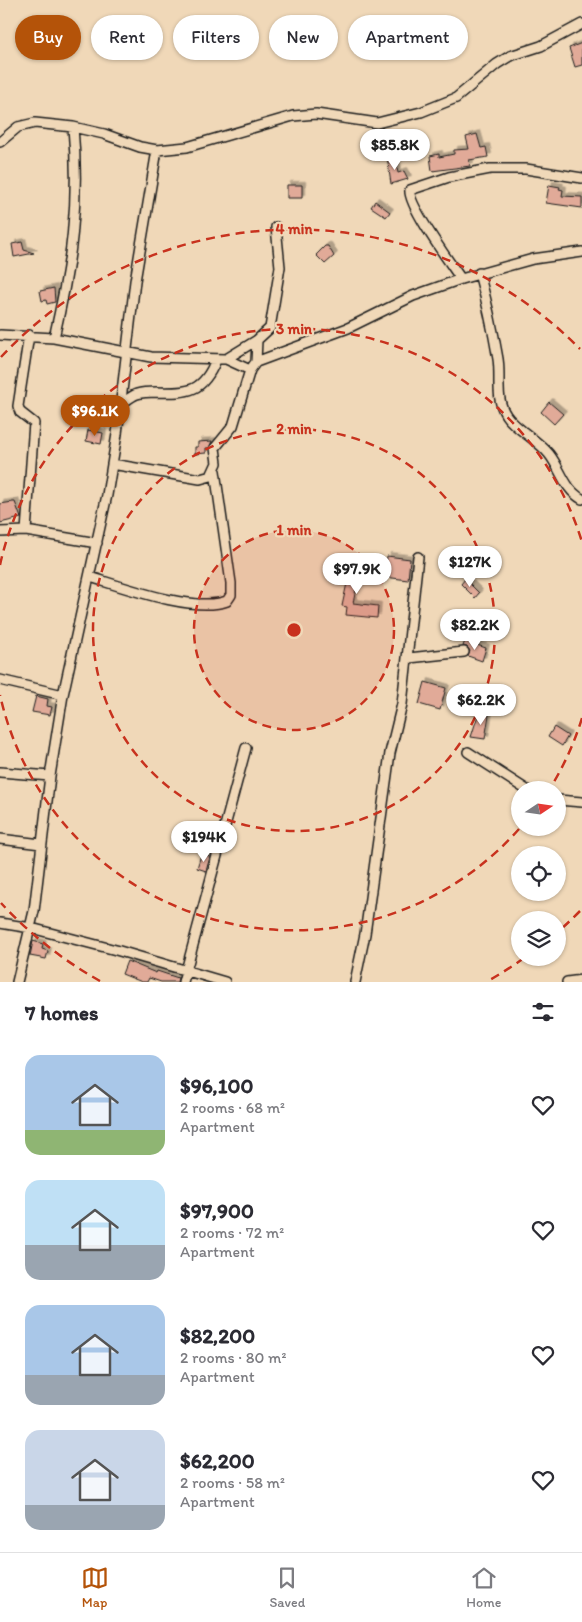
<!DOCTYPE html>
<meta charset="utf-8">
<style>
body{margin:0;font-family:Itim,sans-serif;background:#f7f7f7;color:#2b2b33;height:100vh;display:flex;flex-direction:column;font-size:19px;white-space:nowrap}
*{box-sizing:border-box;margin:0}
p{font-size:16px;color:#7c7c81}
.icon{flex:none;width:28px;height:28px;fill:none;stroke:currentColor;stroke-width:2;stroke-linecap:round;stroke-linejoin:round}
.map{position:relative;height:982px;overflow:hidden}
.details{display:flex;flex-direction:column;background:#fff;flex:1}
.details>*{flex:none}
.guide{position:absolute;left:15px;top:15px;width:552px;height:45px;display:flex;gap:10px}
.needle{width:32px;rotate:77deg}
.fabs{position:absolute;left:511px;top:781px;display:grid;gap:10px}
.fabs a{display:grid;place-items:center;width:55px;height:55px;border-radius:50%;background:#fff;box-shadow:0 1px 4px #0004;font-size:25px}
.price{position:absolute;translate:-50% -42px;padding:0 11px;border-radius:18px;background:#fff;color:#222;font-size:16px;line-height:32px;filter:drop-shadow(0 1px 2px #0008)}
.price::after{content:'';position:absolute;left:50%;top:30px;width:15px;height:11px;margin-left:-8px;background:inherit;clip-path:polygon(0 0,100% 0,50% 100%)}
.price.current{background:#b45309;color:#fff}
ul{padding:0;list-style:none}
li{display:flex;align-items:center;gap:15px;height:125px;padding:0 25px}
li span{display:grid;place-items:center;flex:none;width:140px;height:100px;border-radius:15px;color:#555}
li>.icon{margin-inline-start:auto}
span .icon{width:60px;height:60px;fill:#fffc;stroke-width:1}
li b{font-size:21px}
h2{display:flex;justify-content:space-between;align-items:center;height:60px;padding:0 25px;font-size:21px}
.chip{padding:0 18px;border-radius:22px;background:#fff;box-shadow:0 1px 4px #0004;font-size:18px;line-height:45px}
.chip.current{background:#b45309;color:#fff}
.tabs{display:flex;justify-content:space-around;align-items:center;height:70px;border-top:1px solid #e1e1e2;background:#fff;font-size:14px;color:#7c7c81}
.tabs a{display:grid;justify-items:center;gap:2px}
.tabs .current{color:#b45309}
.map>svg:first-child{display:block}
.building{fill:#e1aa98;stroke:#1c1c1c;filter:url(#shadow)}
.lines{fill:none;stroke-linecap:round;stroke-linejoin:round}
.minor-casing{stroke:#1c1c1c;stroke-width:12}
.minor{stroke:#f0d8b8;stroke-width:9}
.ring{fill:none;stroke:#c8321e;stroke-width:2.5;stroke-dasharray:9 6}
.centre{fill:#c8321e;stroke:#f0d8b8;stroke-width:2.5}
.ring-label{font-size:15px;text-anchor:middle;font-weight:bold;fill:#c8321e;stroke:#f0d8b8;stroke-width:4.5;stroke-linejoin:round;paint-order:stroke}
</style>
<div class="map">
<svg width="582" height="982" viewBox="0 0 582 982">
<defs>
<filter id="shadow"><feDropShadow dx="3.5" dy="-3.5" stdDeviation="0" flood-color="#0004"/></filter>
</defs>
<rect width="100%" height="100%" fill="#f0d8b8"/>
<filter id="ink" filterUnits="userSpaceOnUse"><feTurbulence type="fractalNoise" baseFrequency=".02" numOctaves="2"/><feDisplacementMap in="SourceGraphic" scale="10" xChannelSelector="R" yChannelSelector="G"/><feConvolveMatrix kernelMatrix="1 2 1 2 8 2 1 2 1" color-interpolation-filters="sRGB"/></filter>
<g filter="url(#ink)">
<path class="building" d="M582,43V65L575,67L569,48Z
M477,134L481,148L486,147L488,157L469,160L470,166L432,171L430,156L439,154V157L454,154V150L469,149L466,137Z
M394,154L398,173L404,171L408,179L391,184L387,156Z
M287,185H302V198H287Z
M549,185L560,187L559,189L563,190L562,196L582,197V208L546,203Z
M375,201L390,212L386,217L371,207Z
M22,242L24,250L34,253L14,257L12,244Z
M325,246H328L334,256L325,264L316,255Z
M54,288L55,302L47,304L46,300L42,301L40,291Z
M549,402L563,414L554,424L541,412Z
M88,430L103,433L101,444L86,441Z
M212,441L209,448H206V453L195,454V447H198V442Z
M13,502H15L21,518L0,523V504Z
M387,556L410,559L408,580L385,577Z
M352,560L362,562L353,603L378,606L377,618L346,615L347,607L342,606Z
M465,579L479,593L475,598L461,584Z
M465,641L486,648L482,661L468,656L470,651L467,647L463,646Z
M425,682L446,688L440,710L419,704Z
M36,696L48,699L47,706L52,707L50,715L32,712Z
M479,712L489,715L485,739L471,737Z
M554,727L568,736L562,746L548,737Z
M201,855L210,857L206,871L197,868Z
M33,941L43,944L42,949L48,951L46,959L30,956Z
M127,961L156,973L157,971L178,978L177,982H161L149,978L147,982H142L122,974Z"/>
<g class="lines">
<g class="minor-casing">
<path id="minor" d="M0,142L18,127L35,123L73,127L104,134L140,147L157,150L187,147L293,116L316,114L377,123L421,112L456,98L497,64L510,56L541,46L582,24
M479,273C487,302 493,330 498,359C501,378 495,399 506,415C515,429 537,439 549,454C561,469 564,489 582,499
M461,279C451,264 407,204 410,190L449,177L490,169H526L582,178
M0,335L54,338L151,357L226,359L257,340L270,328L280,267L276,227
M54,338C71,264 80,203 73,127
M226,359L250,370
M256,362L257,340
M120,405C126,401 131,396 137,394C143,392 150,392 157,392C189,393 203,392 216,360
M112,464L200,479L211,476L217,463L215,448L233,426L250,370L256,362L348,328L413,296L461,279L533,259L582,252
M26,531L34,423L20,412L18,406L29,335
M0,532L26,531L97,543
M90,577C123,587 194,613 227,601L231,595V583L215,471
M409,658L464,652
M0,680L63,695
M468,752L527,790
M0,772L50,776
M558,800L582,802
M0,839L41,844
M0,923L31,928L116,950L225,982
M17,982L34,911L50,776L63,695L107,495L117,434L135,281L157,150
M183,982L246,748
M355,982L365,934L390,753L402,704L418,557
M567,982L582,980"/>
</g>
<use href="#minor" class="minor"/>
</g>
</g>
<circle cx="294" cy="630" r="100" fill="#c8321e" fill-opacity=".12"/>
<g class="ring">
<circle cx="294" cy="630" r="100"/>
<circle cx="294" cy="630" r="201"/>
<path d="M582 718A301 301 0 0 1 549 790M519 829A301 301 0 0 1 0 695M0 565A301 301 0 0 1 582 542"/>
<path d="M580 911A401 401 0 0 1 560 930M524 958A401 401 0 0 1 488 981M100 981A401 401 0 0 1 1 903M1 357A401 401 0 0 1 580 349"/>
</g>
<circle cx="294" cy="630" r="8" class="centre"/>
<g class="ring-label">
<text x="294" y="234">4 min</text>
<text x="294" y="334">3 min</text>
<text x="294" y="434">2 min</text>
<text x="294" y="535">1 min</text>
</g>
</svg>
<div class="fabs">
<a><svg class="needle" viewBox="-14 -14 28 28"><path d="M0-13l5 13h-10z" fill="#e53935"/><path d="M0 13l5-13h-10z" fill="#7c7c81"/></svg></a>
<a><svg class="icon" aria-label="locate" viewBox="0 0 24 24"><circle cx="12" cy="12" r="6"/><path d="M12 2v4M12 18v4M2 12h4M18 12h4"/></svg></a>
<a><svg class="icon" aria-label="layers" viewBox="0 0 24 24"><path d="M12 4l9 5-9 5-9-5zM3 14l9 5 9-5"/></svg></a>
</div>
<b class="price" style="left:395px;top:171px">$85.8K</b>
<b class="price current" style="left:95px;top:437px">$96.1K</b>
<b class="price" style="left:470px;top:588px">$127K</b>
<b class="price" style="left:357px;top:595px">$97.9K</b>
<b class="price" style="left:475px;top:651px">$82.2K</b>
<b class="price" style="left:481px;top:726px">$62.2K</b>
<b class="price" style="left:204px;top:863px">$194K</b>
<div class="guide">
<a class="chip current">Buy</a>
<a class="chip">Rent</a>
<a class="chip">Filters</a>
<a class="chip">New</a>
<a class="chip">Apartment</a>
</div>
</div>
<section class="details">
<h2>7 homes<svg class="icon" aria-label="filters" viewBox="0 0 24 24"><path d="M4 7h16M4 17h16"/><circle cx="9" cy="7" r="2"/><circle cx="15" cy="17" r="2"/></svg></h2>
<ul>
<li><span style="background:linear-gradient(#a9c7e8 75%,#8fb573 0)"><svg class="icon" aria-label="home" viewBox="0 0 24 24"><path d="M3 11l9-7 9 7M6 9v11h12V9"/></svg></span><div><b>$96,100</b><p>2 rooms · 68 m²</p><p>Apartment</p></div><svg class="icon" aria-label="heart" viewBox="0 0 24 24"><path d="M12 20l-8-8c-3-5 5-10 8-4 3-6 11-1 8 4z"/></svg></li>
<li><span style="background:linear-gradient(#bfe0f5 65%,#9aa5b1 0)"><svg class="icon" aria-label="home" viewBox="0 0 24 24"><path d="M3 11l9-7 9 7M6 9v11h12V9"/></svg></span><div><b>$97,900</b><p>2 rooms · 72 m²</p><p>Apartment</p></div><svg class="icon" aria-label="heart" viewBox="0 0 24 24"><path d="M12 20l-8-8c-3-5 5-10 8-4 3-6 11-1 8 4z"/></svg></li>
<li><span style="background:linear-gradient(#a9c7e8 70%,#9aa5b1 0)"><svg class="icon" aria-label="home" viewBox="0 0 24 24"><path d="M3 11l9-7 9 7M6 9v11h12V9"/></svg></span><div><b>$82,200</b><p>2 rooms · 80 m²</p><p>Apartment</p></div><svg class="icon" aria-label="heart" viewBox="0 0 24 24"><path d="M12 20l-8-8c-3-5 5-10 8-4 3-6 11-1 8 4z"/></svg></li>
<li><span style="background:linear-gradient(#c9d6e8 75%,#9aa5b1 0)"><svg class="icon" aria-label="home" viewBox="0 0 24 24"><path d="M3 11l9-7 9 7M6 9v11h12V9"/></svg></span><div><b>$62,200</b><p>2 rooms · 58 m²</p><p>Apartment</p></div><svg class="icon" aria-label="heart" viewBox="0 0 24 24"><path d="M12 20l-8-8c-3-5 5-10 8-4 3-6 11-1 8 4z"/></svg></li>
</ul>
</section>
<nav class="tabs">
<a class="current"><svg class="icon" aria-label="map" viewBox="0 0 24 24"><path d="M3 6l6-2 6 2 6-2v14l-6 2-6-2-6 2zM9 4v14M15 6v14"/></svg>Map</a>
<a><svg class="icon" aria-label="saved" viewBox="0 0 24 24"><path d="M7 4h10v16l-5-4-5 4z"/></svg>Saved</a>
<a><svg class="icon" aria-label="home" viewBox="0 0 24 24"><path d="M3 11l9-7 9 7M6 9v11h12V9"/></svg>Home</a>
</nav>
